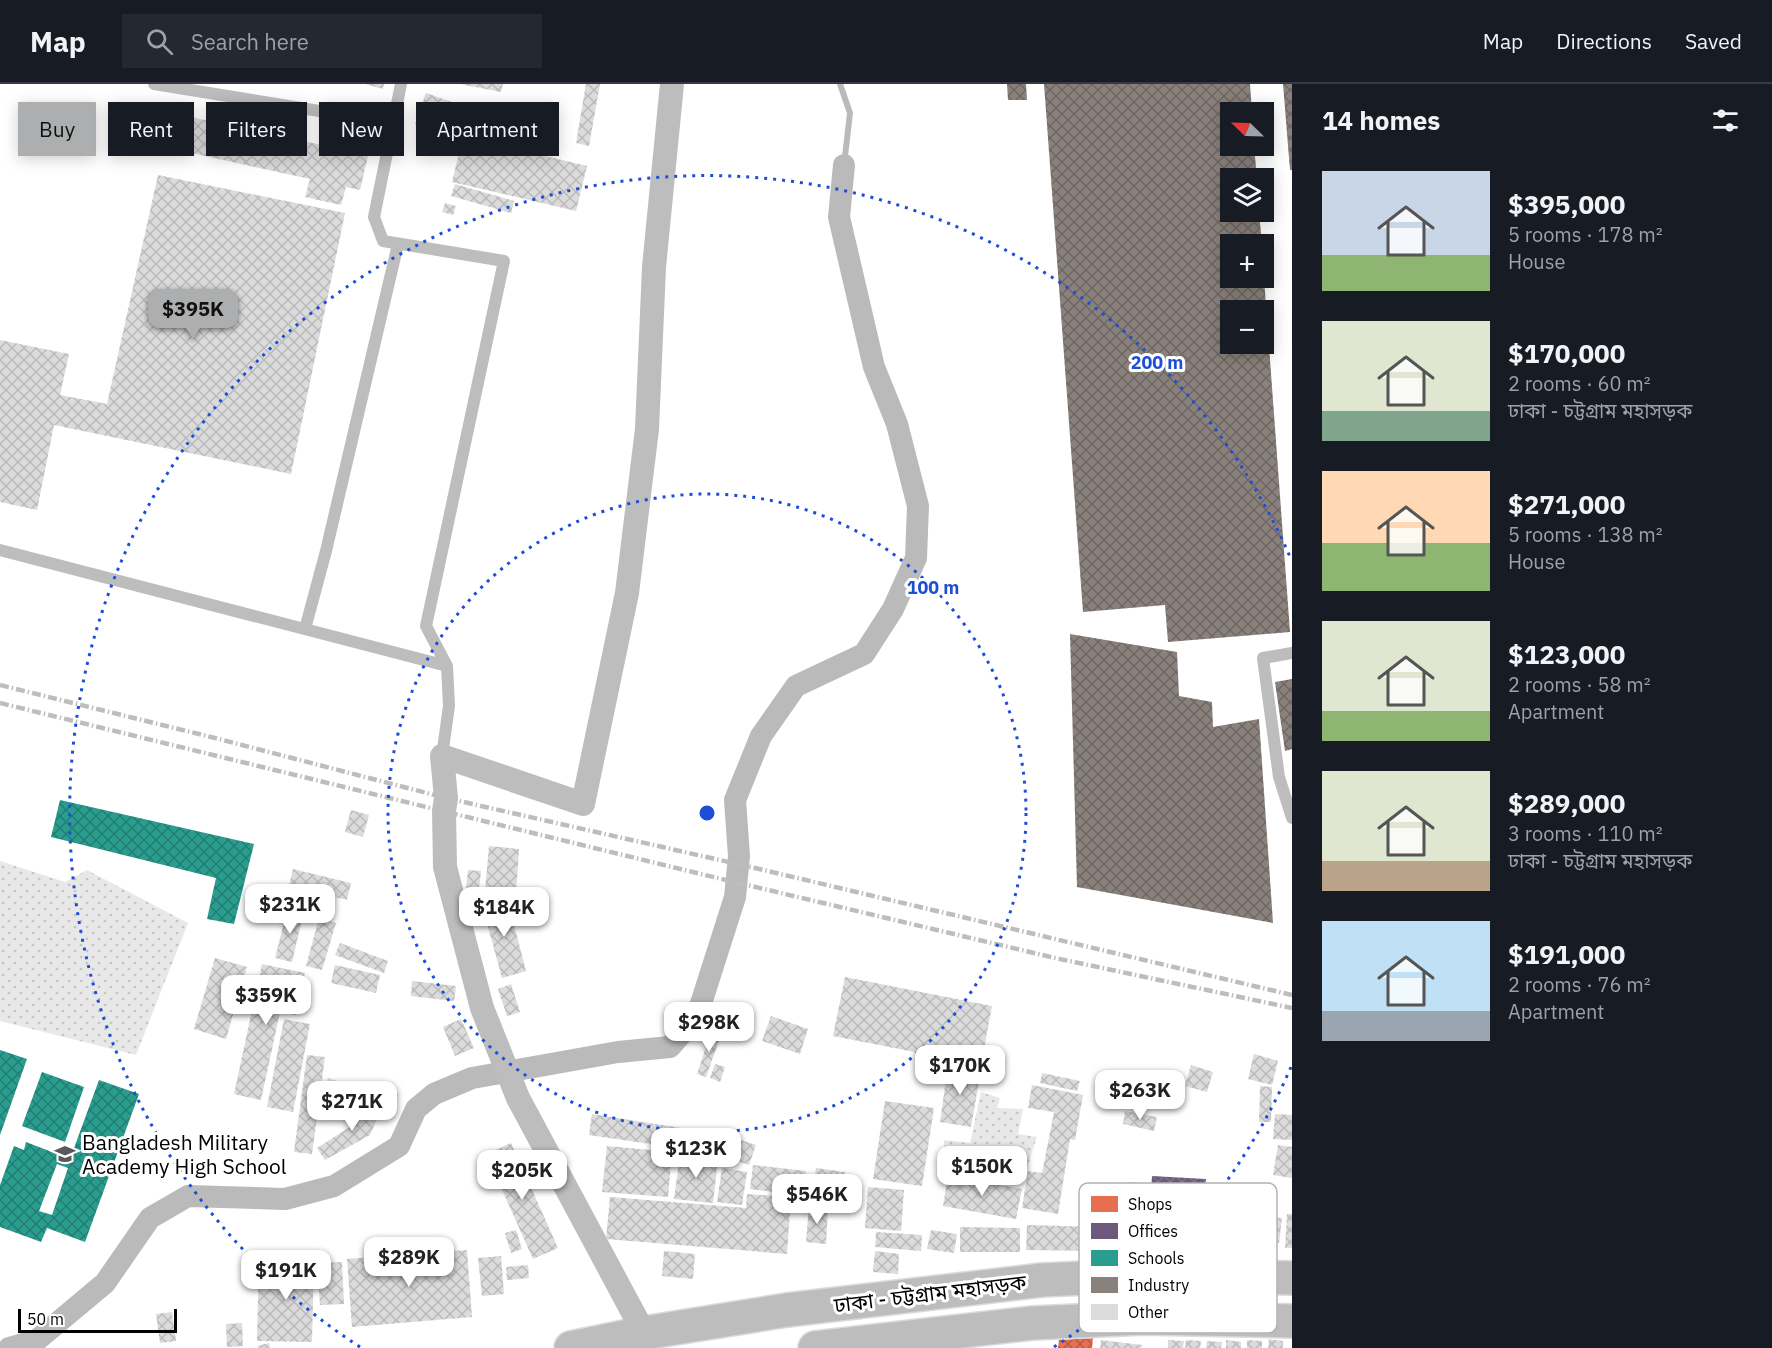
<!DOCTYPE html>
<meta charset="utf-8">
<style>
body{margin:0;font-family:"IBM Plex Sans","Noto Sans Bengali",sans-serif;background:#242831;color:#f1f3f6;height:100vh;display:flex;flex-direction:column;font-size:22px;white-space:nowrap}
*{box-sizing:border-box;margin:0}
p{font-size:20px;color:#9ea1a6}
.icon{flex:none;width:33px;height:33px;fill:none;stroke:currentColor;stroke-width:2;stroke-linecap:round;stroke-linejoin:round}
.map{position:relative;flex:1;overflow:hidden}
.panel{display:flex;flex-direction:column;background:#171b24;width:480px}
.panel>*{flex:none}
.hud{position:absolute;left:18px;top:18px;width:570px;height:54px;display:flex;gap:12px}
.needle{width:39px;rotate:293deg}
.tools{position:absolute;left:1220px;top:18px;display:grid;gap:12px}
.tools a{display:grid;place-items:center;width:54px;height:54px;border-radius:0px;background:#171b24;box-shadow:0 3px 15px #0003;font-size:30px}
.scale{position:absolute;left:18px;bottom:15px;width:159px;box-sizing:border-box;padding-left:6px;border:3px solid #000;border-top:0;font-size:16px;line-height:21px;white-space:nowrap;color:#000;-webkit-text-stroke:4px #fff;paint-order:stroke}
.price{position:absolute;translate:-50% -51px;padding:0 14px;border-radius:12px;background:#fff;color:#222;font-size:20px;line-height:39px;filter:drop-shadow(0 2px 3px #0008)}
.price::after{content:'';position:absolute;left:50%;top:36px;width:18px;height:14px;margin-left:-9px;background:inherit;clip-path:polygon(0 0,100% 0,50% 100%)}
.price.selected{background:#adaeaf;color:#111}
ul{padding:0;list-style:none}
li{display:flex;align-items:center;gap:18px;height:150px;padding:0 30px}
li span{display:grid;place-items:center;flex:none;width:168px;height:120px;border-radius:0px;color:#555}
li>.icon{margin-inline-start:auto}
span .icon{width:72px;height:72px;fill:#fffc;stroke-width:1}
li b{font-size:26px}
h2{display:flex;justify-content:space-between;align-items:center;height:72px;padding:0 30px;font-size:26px}
.chip{padding:0 21px;border-radius:0px;background:#171b24;box-shadow:0 3px 15px #0003;font-size:21px;line-height:54px}
.chip.selected{background:#adaeaf;color:#111}
header{display:flex;align-items:center;gap:36px;box-sizing:border-box;height:84px;padding:0 30px;background:#171b24;border-bottom:2px solid #363941}
header strong{font-size:28px}
nav{display:flex;gap:33px;margin-inline-start:auto;font-size:21px}
.search{width:420px;height:54px;background:#242831;display:flex;align-items:center;gap:15px;box-sizing:border-box;padding:0 21px;border-radius:0px;color:#9ea1a6;font-size:22px}
main{display:flex;flex:1;min-height:0}
.map>svg:first-child{display:block}
.green{fill:url(#green-dots)}
.shops{fill:url(#shops-cross-hatch)}
.offices{fill:url(#offices-cross-hatch)}
.schools{fill:url(#schools-cross-hatch);fill-rule:evenodd}
.industry{fill:url(#industry-cross-hatch);fill-rule:evenodd}
.lines{fill:none;stroke-linecap:round;stroke-linejoin:round}
.stream{stroke:#bababa;stroke-width:6}
.canal{stroke:#bababa;stroke-width:22}
.building{fill:url(#building-cross-hatch)}
.highway-casing{stroke:#dbdbdb;stroke-width:36}
.lane{stroke:#bdbdbd;stroke-width:12}
.street{stroke:#bdbdbd;stroke-width:24}
.highway{stroke:#bdbdbd;stroke-width:33}
.rail{stroke:#bdbdbd;stroke-width:4.5;stroke-dasharray:9 3 1.5 3;stroke-linecap:butt}
.ring{fill:none;stroke:#1d4ed8;stroke-width:3;stroke-dasharray:3 6}
.labels{text-anchor:middle;dominant-baseline:central;stroke-width:6;stroke-linejoin:round;paint-order:stroke}
.poi-label{font-size:21px;fill:#000;stroke:#fff;text-anchor:start}
.street-label{font-size:21px;fill:#000;stroke:#fff}
.key{fill:#fff;stroke:#b2b2b2;stroke-width:1.5}
.key-label{font-size:16px;fill:#000}
.centre{fill:#1d4ed8;stroke:#fff;stroke-width:3}
.ring-label{font-size:18px;text-anchor:middle;font-weight:bold;fill:#1d4ed8;stroke:#fff;stroke-width:6;stroke-linejoin:round;paint-order:stroke}
</style>
<header>
<strong>Map</strong>
<div class="search"><svg class="icon" aria-label="search" viewBox="0 0 24 24"><circle cx="10" cy="10" r="6"/><path d="M15 15l6 6"/></svg>Search here</div>
<nav><a>Map</a><a>Directions</a><a>Saved</a></nav>
</header>
<main>
<div class="map">
<svg width="1292" height="1264" viewBox="0 0 1292 1264">
<defs>
<pattern id="green-dots" width="8" height="8" patternUnits="userSpaceOnUse" patternTransform="scale(1.5)"><rect width="8" height="8" fill="#e8e8e8"/><path d="M2 2h.1M6 6h.1" fill="none" stroke="#c5c5c5" stroke-width="1.8" stroke-linecap="round"/></pattern>
<pattern id="shops-cross-hatch" width="8" height="8" patternUnits="userSpaceOnUse" patternTransform="scale(1.5)"><rect width="8" height="8" fill="#e76f51"/><path d="M0 0l8 8M0 8l8-8" fill="none" stroke="#b95941"/></pattern>
<pattern id="offices-cross-hatch" width="8" height="8" patternUnits="userSpaceOnUse" patternTransform="scale(1.5)"><rect width="8" height="8" fill="#6d597a"/><path d="M0 0l8 8M0 8l8-8" fill="none" stroke="#82748b"/></pattern>
<pattern id="schools-cross-hatch" width="8" height="8" patternUnits="userSpaceOnUse" patternTransform="scale(1.5)"><rect width="8" height="8" fill="#2a9d8f"/><path d="M0 0l8 8M0 8l8-8" fill="none" stroke="#227e72"/></pattern>
<pattern id="industry-cross-hatch" width="8" height="8" patternUnits="userSpaceOnUse" patternTransform="scale(1.5)"><rect width="8" height="8" fill="#8a817c"/><path d="M0 0l8 8M0 8l8-8" fill="none" stroke="#6e6763"/></pattern>
<pattern id="building-cross-hatch" width="8" height="8" patternUnits="userSpaceOnUse" patternTransform="scale(1.5)"><rect width="8" height="8" fill="#dbdbdb"/><path d="M0 0l8 8M0 8l8-8" fill="none" stroke="#bababa"/></pattern>
</defs>
<rect width="100%" height="100%" fill="#fff"/>
<path class="green" d="M0,777L65,798L87,786L188,839L136,971L0,937Z
M981,1008L1000,1014L997,1024L1023,1025L1018,1050L1037,1053L1027,1084L1017,1085V1092L944,1080V1056L970,1059Z"/>
<path class="shops" d="M1093,1254L1092,1264H1058L1059,1256Z"/>
<path class="offices" d="M1152,1092L1206,1095L1203,1127L1150,1123Z"/>
<path class="schools" d="M60,716L254,760L234,840L207,835L216,794L51,753Z
M0,966L27,975L0,1051Z
M42,988L84,1003L65,1058L22,1042Z
M99,996L139,1010L85,1158L47,1144L41,1158L0,1143V1101L14,1062L24,1066L26,1058L70,1075ZM57,1080L68,1084L52,1131L39,1127Z"/>
<path class="industry" d="M1007,0H1026L1027,16H1008Z
M1044,0H1250L1252,28H1230V62H1254L1257,94H1230V128H1259L1262,160H1230V194H1264L1290,548L1168,558L1165,521L1083,528ZM1230,226H1263V260H1230Z
M1283,0H1292V86H1290Z
M1070,550L1177,568L1179,612L1212,618L1213,643L1259,635L1273,839L1077,803Z
M1292,595V665L1285,667L1275,598Z"/>
<g class="lines">
<path class="stream" d="M840,0L850,29L844,81"/>
<path class="canal" d="M9,1264L37,1256L105,1199L150,1134L188,1112L285,1115L334,1102L399,1062L416,1025L434,1010L472,994L618,968L670,963L697,932L735,813L739,772L735,716L761,652L796,602L864,570L893,525L916,474L918,422L897,340L874,283L839,133L844,81"/>
</g>
<path class="building" d="M365,0H384L383,5Z
M460,0H503L501,8Z
M586,0H600L589,62L576,59Z
M426,9L469,24L458,55L415,40Z
M495,31L550,42L545,66L490,55Z
M186,32L331,63L333,54L359,60L357,69L368,72L360,106L346,103L341,121L305,113L310,95L178,66Z
M463,52L587,82L576,127L452,98Z
M158,91L345,129L291,390L54,341L37,426L0,418V256L69,270L60,311L107,320Z
M455,100L514,117L511,129L451,112Z
M445,119L456,122L453,131L442,128Z
M351,726L369,731L363,753L345,748Z
M489,762L519,765L516,810L485,807Z
M293,785L351,799L347,816L289,802Z
M468,786L481,787L479,806L466,805Z
M306,809L321,815L316,828L301,821Z
M507,814L526,887L502,894L482,821Z
M288,823L304,827L292,878L275,874Z
M319,834L336,839L322,886L306,882Z
M340,859L388,877L384,889L335,871Z
M215,874L247,883L226,955L194,945Z
M262,880L305,889L296,931L280,928L261,1016L234,1010Z
M335,881L380,891L376,909L331,899Z
M845,893L992,922L981,981L833,952Z
M412,897L456,902L454,917L411,912Z
M511,900L520,928L507,932L498,905Z
M771,932L808,945L800,970L762,957Z
M284,935L310,940L293,1028L267,1023Z
M461,935L474,964L455,972L443,943Z
M712,945L722,948L706,993L697,990Z
M1254,970L1278,977L1272,1001L1248,995Z
M307,971L325,973L312,1070L294,1068Z
M715,980L725,983L720,998L710,994Z
M948,981L981,986L971,1043L940,1038Z
M1191,981L1213,988L1207,1008L1185,1002Z
M1042,989L1080,997L1077,1007L1040,999Z
M328,994L356,1004L352,1015L324,1005Z
M372,999L398,1010L390,1026L365,1015Z
M1032,1001L1083,1011L1075,1056L1070,1055L1058,1130L1022,1124L1028,1087L1042,1089L1054,1028L1028,1024Z
M1260,1002L1272,1003L1271,1038H1259Z
M332,1013L354,1021L350,1033L328,1026Z
M885,1017L934,1024L922,1102L873,1095Z
M363,1018L381,1026L370,1051L325,1076L317,1064L353,1041Z
M1125,1027L1157,1033L1154,1047L1123,1040Z
M592,1030L681,1044L678,1064L589,1051Z
M1275,1030L1292,1031V1056L1273,1055Z
M732,1053L756,1061L749,1081L726,1073Z
M511,1059L558,1164L533,1175L486,1070Z
M1278,1061L1292,1063V1094L1273,1091Z
M607,1062L672,1068L668,1113L602,1108Z
M680,1071L718,1075L713,1119L674,1115Z
M753,1081L806,1087L803,1112L750,1105Z
M722,1084L747,1088L742,1121L717,1118Z
M816,1084L845,1088L842,1113L813,1108Z
M948,1092L1022,1105L1016,1135L943,1122Z
M1127,1098L1145,1099L1142,1168L1124,1167Z
M868,1103L904,1106L901,1147L865,1144Z
M747,1110L791,1113L787,1170L606,1155L610,1113L746,1124Z
M809,1122L828,1124L826,1160L806,1158Z
M1287,1130H1292V1164H1285Z
M1270,1133L1282,1134L1279,1159L1267,1158Z
M1027,1141L1100,1143L1099,1167L1026,1166Z
M960,1143L1020,1144V1168H960Z
M516,1146L522,1165L511,1169L505,1149Z
M931,1146L957,1150L954,1169L927,1165Z
M876,1148L922,1151L921,1167L875,1163Z
M467,1166L472,1233L352,1243L347,1175Z
M664,1167L695,1170L693,1195L662,1192Z
M875,1167L899,1170L898,1190L873,1188Z
M501,1172L504,1210L482,1212L478,1174Z
M259,1177L314,1178L312,1258L257,1257Z
M342,1178L344,1220L320,1221L317,1179Z
M528,1181L529,1194L507,1196L506,1183Z
M172,1228L176,1257L160,1259L156,1230Z
M242,1239L243,1262L227,1263L226,1240Z
M1269,1255L1283,1257V1264H1268Z
M1101,1256L1142,1261L1141,1264H1100Z
M1168,1256L1184,1257L1183,1264H1168Z
M1186,1256L1201,1257L1200,1264H1185Z
M1226,1256L1241,1258V1264H1226Z
M1247,1256L1262,1257V1264H1247Z
M1207,1257L1222,1258L1221,1264H1206Z
M269,1259L270,1264H258L257,1262Z"/>
<g class="lines">
<g class="highway-casing">
<path id="highway" d="M571,1264L644,1249L787,1226L1042,1196L1153,1191L1292,1194
M815,1264L1033,1239L1144,1234L1292,1237"/>
</g>
<path class="lane" d="M154,0L393,39
M401,0L374,133L383,157L504,177L426,542L447,582
M0,466L447,582L449,622L442,672
M305,545L326,467L398,160
M1292,569L1263,574L1279,693L1292,734"/>
<path class="street" d="M644,1249L518,1014L482,924L445,783L444,727L446,714L442,672L583,720L627,509L647,345L654,183L672,0"/>
<use href="#highway" class="highway"/>
<path class="rail" d="M0,601L215,654L446,714L755,784L1292,911
M0,619L705,791L1055,874L1292,924"/>
</g>
<g class="ring">
<circle cx="707" cy="729" r="319"/>
<path d="M1291 983A637 637 0 0 1 1054 1263M360 1263A637 637 0 1 1 1291 475"/>
</g>
<defs>
<g id="university-bare" transform="scale(1.62)"><path d="M0-5L7-2L0 1L-7-2ZM-4 1L0 2.5L4 1V4Q0 6-4 4Z" fill="#595959" stroke="#fff" stroke-width="2.5" paint-order="stroke"/></g>
</defs>
<g fill-rule="evenodd">
<use href="#university-bare" x="65" y="1070"/>
</g>
<g class="labels">
<g class="poi-label">
<text x="82" y="1058">Bangladesh Military<tspan x="82" dy="24">Academy High School</tspan></text>
</g>
<g class="street-label">
<text transform="translate(930 1209) rotate(-7)">ঢাকা - চট্টগ্রাম মহাসড়ক</text>
</g>
</g>
<rect x="1079" y="1099" width="198" height="150" rx="9" class="key"/>
<rect x="1091" y="1112" width="27" height="16" fill="#e76f51"/>
<rect x="1091" y="1139" width="27" height="16" fill="#6d597a"/>
<rect x="1091" y="1166" width="27" height="16" fill="#2a9d8f"/>
<rect x="1091" y="1193" width="27" height="16" fill="#8a817c"/>
<rect x="1091" y="1220" width="27" height="16" fill="#dbdbdb"/>
<g class="key-label">
<text x="1128" y="1126">Shops</text>
<text x="1128" y="1153">Offices</text>
<text x="1128" y="1180">Schools</text>
<text x="1128" y="1207">Industry</text>
<text x="1128" y="1234">Other</text>
</g>
<circle cx="707" cy="729" r="9" class="centre"/>
<g class="ring-label">
<text x="1157" y="285">200 m</text>
<text x="933" y="510">100 m</text>
</g>
</svg>
<div class="tools">
<a><svg class="needle" viewBox="-14 -14 28 28"><path d="M0-13l5 13h-10z" fill="#e53935"/><path d="M0 13l5-13h-10z" fill="#9ea1a6"/></svg></a>
<a><svg class="icon" aria-label="layers" viewBox="0 0 24 24"><path d="M12 4l9 5-9 5-9-5zM3 14l9 5 9-5"/></svg></a>
<a>+</a>
<a>−</a>
</div>
<div class="scale">50 m</div>
<b class="price selected" style="left:193px;top:256px">$395K</b>
<b class="price" style="left:290px;top:851px">$231K</b>
<b class="price" style="left:504px;top:854px">$184K</b>
<b class="price" style="left:266px;top:942px">$359K</b>
<b class="price" style="left:709px;top:969px">$298K</b>
<b class="price" style="left:960px;top:1012px">$170K</b>
<b class="price" style="left:1140px;top:1037px">$263K</b>
<b class="price" style="left:352px;top:1048px">$271K</b>
<b class="price" style="left:696px;top:1095px">$123K</b>
<b class="price" style="left:982px;top:1113px">$150K</b>
<b class="price" style="left:522px;top:1117px">$205K</b>
<b class="price" style="left:817px;top:1141px">$546K</b>
<b class="price" style="left:409px;top:1204px">$289K</b>
<b class="price" style="left:286px;top:1217px">$191K</b>
<div class="hud">
<a class="chip selected">Buy</a>
<a class="chip">Rent</a>
<a class="chip">Filters</a>
<a class="chip">New</a>
<a class="chip">Apartment</a>
</div>
</div>
<section class="panel">
<h2>14 homes<svg class="icon" aria-label="filters" viewBox="0 0 24 24"><path d="M4 7h16M4 17h16"/><circle cx="9" cy="7" r="2"/><circle cx="15" cy="17" r="2"/></svg></h2>
<ul>
<li><span style="background:linear-gradient(#c9d6e8 70%,#8fb573 0)"><svg class="icon" aria-label="home" viewBox="0 0 24 24"><path d="M3 11l9-7 9 7M6 9v11h12V9"/></svg></span><div><b>$395,000</b><p>5 rooms · 178 m²</p><p>House</p></div></li>
<li><span style="background:linear-gradient(#dfe7d0 75%,#7fa58c 0)"><svg class="icon" aria-label="home" viewBox="0 0 24 24"><path d="M3 11l9-7 9 7M6 9v11h12V9"/></svg></span><div><b>$170,000</b><p>2 rooms · 60 m²</p><p>ঢাকা - চট্টগ্রাম মহাসড়ক</p></div></li>
<li><span style="background:linear-gradient(#ffd9b3 60%,#8fb573 0)"><svg class="icon" aria-label="home" viewBox="0 0 24 24"><path d="M3 11l9-7 9 7M6 9v11h12V9"/></svg></span><div><b>$271,000</b><p>5 rooms · 138 m²</p><p>House</p></div></li>
<li><span style="background:linear-gradient(#dfe7d0 75%,#8fb573 0)"><svg class="icon" aria-label="home" viewBox="0 0 24 24"><path d="M3 11l9-7 9 7M6 9v11h12V9"/></svg></span><div><b>$123,000</b><p>2 rooms · 58 m²</p><p>Apartment</p></div></li>
<li><span style="background:linear-gradient(#dfe7d0 75%,#b9a48a 0)"><svg class="icon" aria-label="home" viewBox="0 0 24 24"><path d="M3 11l9-7 9 7M6 9v11h12V9"/></svg></span><div><b>$289,000</b><p>3 rooms · 110 m²</p><p>ঢাকা - চট্টগ্রাম মহাসড়ক</p></div></li>
<li><span style="background:linear-gradient(#bfe0f5 75%,#9aa5b1 0)"><svg class="icon" aria-label="home" viewBox="0 0 24 24"><path d="M3 11l9-7 9 7M6 9v11h12V9"/></svg></span><div><b>$191,000</b><p>2 rooms · 76 m²</p><p>Apartment</p></div></li>
</ul>
</section>
</main>
